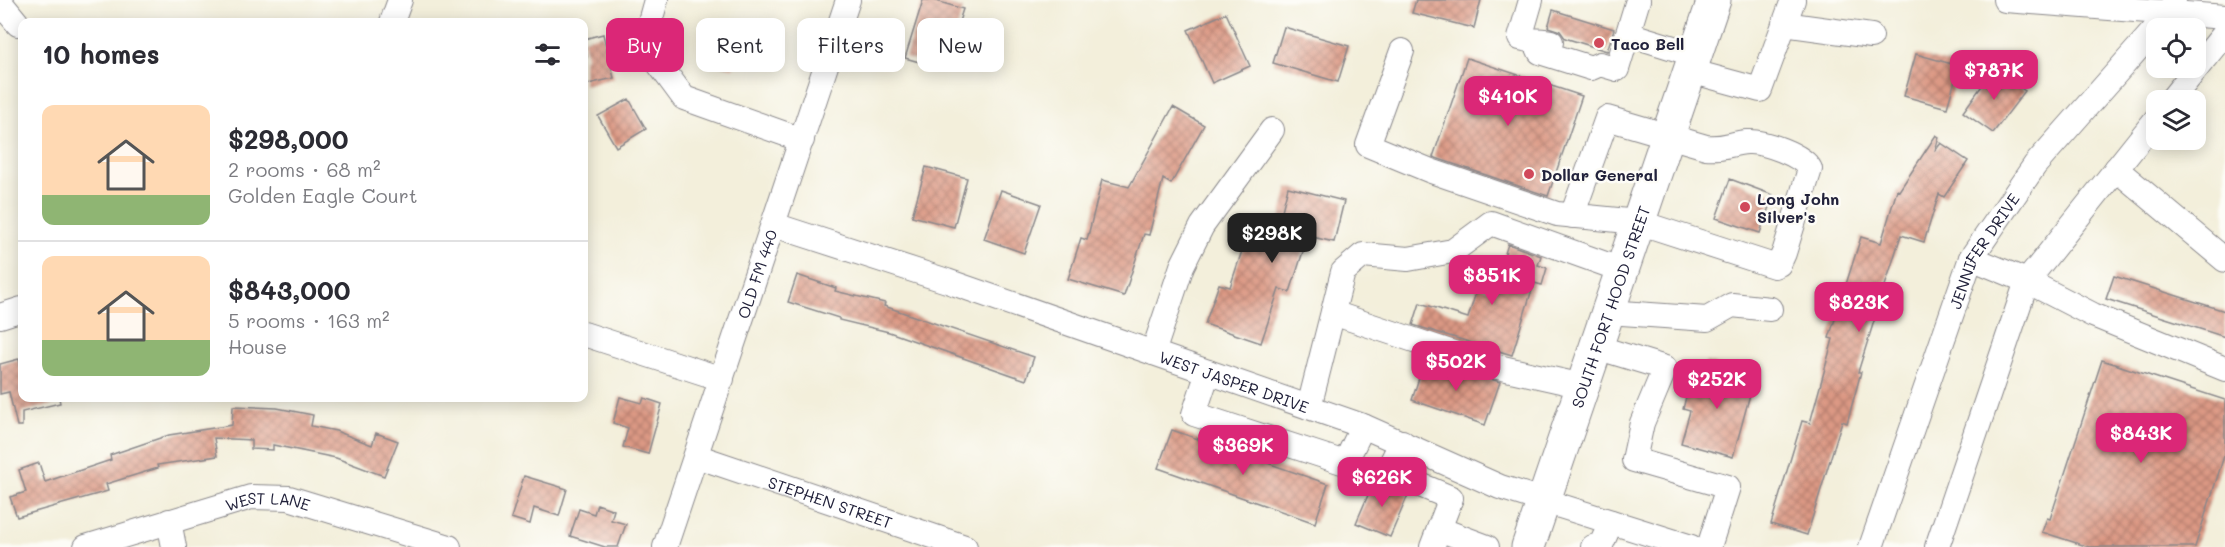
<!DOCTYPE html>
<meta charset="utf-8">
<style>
body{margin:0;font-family:Mali,sans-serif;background:#f2f2f3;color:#2b2b33;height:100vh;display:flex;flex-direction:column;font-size:22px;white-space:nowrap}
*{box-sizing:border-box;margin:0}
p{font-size:20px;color:#7c7c81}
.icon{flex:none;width:33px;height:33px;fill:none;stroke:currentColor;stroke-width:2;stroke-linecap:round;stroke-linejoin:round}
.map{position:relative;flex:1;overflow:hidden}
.drawer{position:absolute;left:18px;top:18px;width:570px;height:384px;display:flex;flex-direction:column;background:#fff;border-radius:12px;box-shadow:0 3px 15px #0003}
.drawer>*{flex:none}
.top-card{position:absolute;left:606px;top:18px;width:570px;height:54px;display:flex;gap:12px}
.controls{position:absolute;left:2146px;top:18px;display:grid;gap:12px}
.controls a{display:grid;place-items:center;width:60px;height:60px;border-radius:12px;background:#fff;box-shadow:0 3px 15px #0003;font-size:30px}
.price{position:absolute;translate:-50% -51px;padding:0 14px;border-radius:12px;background:#db2777;color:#fff;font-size:20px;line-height:39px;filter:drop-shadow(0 2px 3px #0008)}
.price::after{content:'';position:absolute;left:50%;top:36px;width:18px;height:14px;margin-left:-9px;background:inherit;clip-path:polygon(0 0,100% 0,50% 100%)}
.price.on{background:#222;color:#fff}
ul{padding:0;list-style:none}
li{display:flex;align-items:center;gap:18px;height:150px;padding:0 24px}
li+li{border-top:2px solid #e1e1e2}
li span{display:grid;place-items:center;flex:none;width:168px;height:120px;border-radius:12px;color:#555}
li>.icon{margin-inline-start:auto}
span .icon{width:72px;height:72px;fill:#fffc;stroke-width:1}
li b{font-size:26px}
h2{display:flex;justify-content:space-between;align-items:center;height:72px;padding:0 24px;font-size:26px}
.tag{padding:0 21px;border-radius:12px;background:#fff;box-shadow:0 3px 15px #0003;font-size:21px;line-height:54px}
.tag.on{background:#db2777;color:#fff}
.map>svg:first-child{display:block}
.building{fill:url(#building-cross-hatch)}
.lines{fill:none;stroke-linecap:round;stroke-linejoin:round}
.minor-casing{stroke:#8a888b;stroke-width:26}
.highway-casing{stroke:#8a888b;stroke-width:35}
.minor{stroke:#fff;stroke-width:24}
.highway{stroke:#fff;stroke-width:33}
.poi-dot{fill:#d1495b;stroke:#fdfcf7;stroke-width:2}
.labels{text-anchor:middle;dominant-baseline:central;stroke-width:5;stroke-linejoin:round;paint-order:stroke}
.poi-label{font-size:16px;font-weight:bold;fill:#22223b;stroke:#fdfcf7;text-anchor:start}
.street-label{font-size:16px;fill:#22223b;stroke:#fdfcf7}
</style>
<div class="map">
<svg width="2225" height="547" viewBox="0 0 2225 547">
<defs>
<pattern id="building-cross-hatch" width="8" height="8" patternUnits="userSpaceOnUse" patternTransform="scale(1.5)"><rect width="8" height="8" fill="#dc9984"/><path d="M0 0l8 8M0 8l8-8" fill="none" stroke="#b27c6d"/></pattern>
</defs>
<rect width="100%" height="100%" fill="#fdfcf7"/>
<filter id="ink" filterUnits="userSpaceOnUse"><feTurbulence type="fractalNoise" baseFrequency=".0167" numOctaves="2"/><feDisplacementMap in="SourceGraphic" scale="12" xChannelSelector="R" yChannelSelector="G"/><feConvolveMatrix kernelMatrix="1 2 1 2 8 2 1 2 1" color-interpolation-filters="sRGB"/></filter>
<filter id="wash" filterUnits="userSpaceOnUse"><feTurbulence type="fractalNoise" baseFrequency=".008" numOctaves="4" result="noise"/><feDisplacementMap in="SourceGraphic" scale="24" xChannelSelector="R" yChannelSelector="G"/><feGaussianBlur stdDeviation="1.35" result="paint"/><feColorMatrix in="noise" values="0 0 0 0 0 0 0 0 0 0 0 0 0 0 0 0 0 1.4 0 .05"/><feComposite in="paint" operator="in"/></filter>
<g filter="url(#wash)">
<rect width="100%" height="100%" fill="#f3efdb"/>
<g id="blocks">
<path class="building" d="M923,0H933L963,9L944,69L905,58Z
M1416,0H1481L1474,28L1412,13Z
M1553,10L1614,29L1607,51L1565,38L1560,31L1548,27Z
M1226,13L1250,66L1212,83L1188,30Z
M719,21L756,30L750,56L737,53L733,68L704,61L701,54L703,45L713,47Z
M1284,27L1349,46L1338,82L1273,63Z
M603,34L614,78L584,85V58L587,57L584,39Z
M1916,54L1959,66L1947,108L1904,96Z
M1467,58L1582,96L1548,196L1433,157Z
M1994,69L2025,91L1993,133L1963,112Z
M629,99L646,129L616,147L598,116Z
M1173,107L1204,125L1171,184L1163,179L1149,235L1144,234L1124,296L1068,279L1081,238L1087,240L1102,180L1129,187Z
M1936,135L1939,137L1935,151L1941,143L1968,161L1944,197L1939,194L1924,242L1901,235L1858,372H1861L1847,423L1842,421L1807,535L1771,524L1802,421L1810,423L1833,339L1829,338L1861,237L1881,243L1897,190L1899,191Z
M926,167L967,178L954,227L912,216Z
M1730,179L1773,195L1760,233L1716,218Z
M1288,187L1344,201L1334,242L1308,236L1290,292L1279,289L1261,343L1205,324L1219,284L1230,287L1248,233L1274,242Z
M1001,190L1041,204L1024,253L984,239Z
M1508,244L1541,256L1538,265L1547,268L1542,285L1534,283L1512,355L1413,325L1420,303L1468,318L1478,286L1493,291Z
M797,275L836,288L835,291L885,303L884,306L1034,357L1026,380L889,332L839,320V318L788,302Z
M2114,276L2225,311V337L2106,299Z
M19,359L22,374V398H59L60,403L22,412V426H17L9,392L0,394V364Z
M1425,359L1500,382L1485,425L1412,400Z
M2102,360L2225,400V453L2195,547H2089L2042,532L2047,518L2050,519Z
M1706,362L1755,376L1733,457L1681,443L1690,411L1683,409L1688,389L1698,391Z
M620,397L642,403L644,398L662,404L648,454L623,447L628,428L613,423Z
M233,406L277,408L313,415L311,426L336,431L372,445L376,433L398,441L384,476L336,458L273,445V450L251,449V440L214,438L217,456L157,465L158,468L106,484L108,491L17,517L10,497L26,492L19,470L39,463L45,482L111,460L110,455L169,435L232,425Z
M1172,430L1328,484L1315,523L1158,468Z
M524,476L567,489L559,516L534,508L530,524L511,518Z
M1375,479L1408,495L1390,537L1356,523Z
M597,504L614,510L611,520L626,524L618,547H605L570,536L579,509L594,514Z"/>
</g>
</g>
<g filter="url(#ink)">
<use href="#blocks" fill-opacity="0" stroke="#8a888b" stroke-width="1.5"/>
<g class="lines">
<g class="minor-casing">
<g id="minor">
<path d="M656,0L651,18L653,56L684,98L802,140"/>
<path d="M1531,0L1520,38C1533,42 1541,39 1551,42"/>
<path d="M2005,0L2225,17"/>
<path d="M0,2L18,24"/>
<path d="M392,22L400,0"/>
<path d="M1784,24L1871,36"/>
<path d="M1628,34L1696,55"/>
<path d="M1536,43L1540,52L1591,68L1600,64L1617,69L1638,0"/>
<path d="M1402,51L1368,145L1431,171L1557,214L1638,222L1774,266L1779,264L1784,253L1810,169C1803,155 1763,141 1747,142C1731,143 1724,149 1706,147L1607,118L1572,216"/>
<path d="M1690,71L1760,90L1793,0"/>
<path d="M2171,100L2225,33"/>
<path d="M2116,169L2225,260"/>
<path id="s1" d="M774,225L947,281L1363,426L1500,487L1691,547"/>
<path d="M1971,258L2027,281L2093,315L2225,369"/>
<path d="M1608,312L1707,319L1732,305L1770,309"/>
<path d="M1333,313L1489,365L1583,386"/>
<path d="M0,316L22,309"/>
<path d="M584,334L722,379"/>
<path d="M1596,347L1665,368L1642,423L1634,460L1728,487L1709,547"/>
<path d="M1153,353L1182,266L1202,226L1272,130"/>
<path d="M1208,372L1194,414L1345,463L1363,426"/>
<path d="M1309,407L1343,272L1363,255L1408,259L1453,251L1491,223L1622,270"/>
<path d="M1402,442L1387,471L1451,498L1432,547"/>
<path id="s2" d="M696,456L965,547"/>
<path d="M169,521L174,547"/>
<path d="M1439,529L1487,547"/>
<path id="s3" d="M86,547L251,497L289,498L449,547"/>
<path id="s4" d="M665,547L848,0"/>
<path d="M1593,547L1601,545L1611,522"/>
<path id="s5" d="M1871,547L1971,258L2035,165L2171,11L2174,0"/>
<path d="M1937,547L2027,281L2157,118"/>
</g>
</g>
<g class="highway-casing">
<g id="highway">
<path id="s6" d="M1528,547L1714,0"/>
</g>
</g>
<use href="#minor" class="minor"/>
<use href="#highway" class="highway"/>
</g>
</g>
<g class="poi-dot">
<circle cx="1599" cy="43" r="6"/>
<circle cx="1529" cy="174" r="6"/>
<circle cx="1745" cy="207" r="6"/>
</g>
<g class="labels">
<g class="poi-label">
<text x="1611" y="43">Taco Bell</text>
<text x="1541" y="174">Dollar General</text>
<text x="1757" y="198">Long John<tspan x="1757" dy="18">Silver's</tspan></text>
</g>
<g class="street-label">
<text stroke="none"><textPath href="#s5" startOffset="318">JENNIFER DRIVE</textPath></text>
<text stroke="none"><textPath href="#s4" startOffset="288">OLD FM 440</textPath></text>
<text stroke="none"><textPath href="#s6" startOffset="254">SOUTH FORT HOOD STREET</textPath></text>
<text stroke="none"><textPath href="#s1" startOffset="486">WEST JASPER DRIVE</textPath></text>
<text stroke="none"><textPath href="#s2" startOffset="142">STEPHEN STREET</textPath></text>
<text stroke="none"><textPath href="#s3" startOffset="189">WEST LANE</textPath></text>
</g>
</g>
</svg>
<div class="controls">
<a><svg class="icon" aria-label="locate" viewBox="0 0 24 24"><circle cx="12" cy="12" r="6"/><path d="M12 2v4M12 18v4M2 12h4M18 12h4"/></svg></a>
<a><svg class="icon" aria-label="layers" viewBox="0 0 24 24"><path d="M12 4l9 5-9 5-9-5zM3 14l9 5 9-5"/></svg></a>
</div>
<b class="price" style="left:1994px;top:101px">$787K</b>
<b class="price" style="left:1508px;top:127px">$410K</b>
<b class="price on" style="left:1272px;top:264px">$298K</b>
<b class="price" style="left:1492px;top:306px">$851K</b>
<b class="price" style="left:1859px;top:333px">$823K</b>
<b class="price" style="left:1456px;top:392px">$502K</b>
<b class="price" style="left:1717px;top:410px">$252K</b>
<b class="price" style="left:2141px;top:464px">$843K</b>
<b class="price" style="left:1243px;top:476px">$369K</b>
<b class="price" style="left:1382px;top:508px">$626K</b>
<div class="top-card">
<a class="tag on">Buy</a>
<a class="tag">Rent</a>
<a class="tag">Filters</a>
<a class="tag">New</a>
</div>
<section class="drawer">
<h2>10 homes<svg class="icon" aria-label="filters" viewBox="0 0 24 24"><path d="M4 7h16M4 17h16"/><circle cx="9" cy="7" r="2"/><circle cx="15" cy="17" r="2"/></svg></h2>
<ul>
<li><span style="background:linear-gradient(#ffd9b3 75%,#8fb573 0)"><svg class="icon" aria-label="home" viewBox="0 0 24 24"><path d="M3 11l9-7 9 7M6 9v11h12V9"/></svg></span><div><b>$298,000</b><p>2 rooms · 68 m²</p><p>Golden Eagle Court</p></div></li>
<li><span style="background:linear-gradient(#ffd9b3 70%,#8fb573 0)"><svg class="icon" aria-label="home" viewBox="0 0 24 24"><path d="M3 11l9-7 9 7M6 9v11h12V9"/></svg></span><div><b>$843,000</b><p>5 rooms · 163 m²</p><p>House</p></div></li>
</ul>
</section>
</div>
